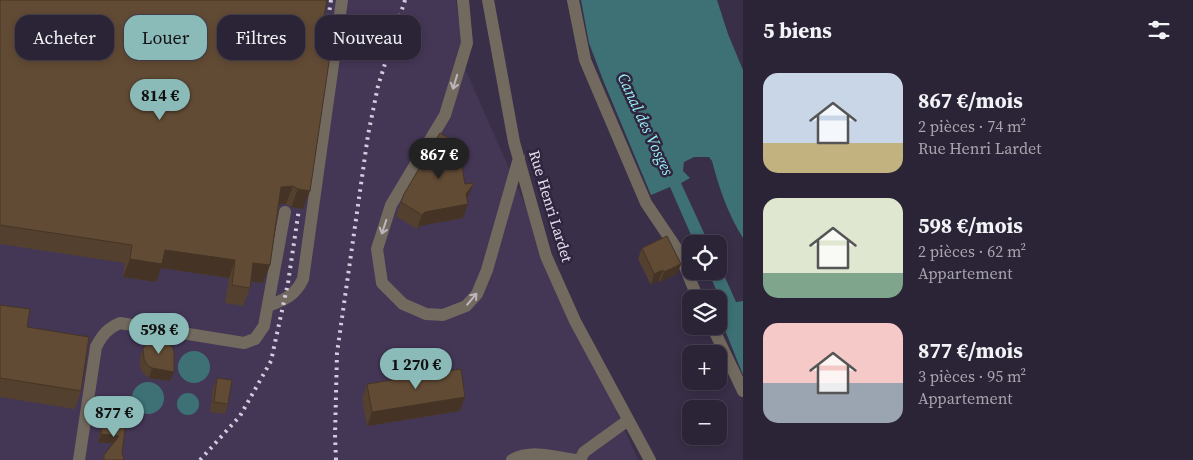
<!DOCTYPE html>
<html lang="fr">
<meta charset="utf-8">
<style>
body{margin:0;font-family:"Source Serif 4",serif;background:#332b3e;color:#f1f3f6;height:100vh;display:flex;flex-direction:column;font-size:19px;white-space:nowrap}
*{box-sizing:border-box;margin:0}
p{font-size:16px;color:#a6a4ad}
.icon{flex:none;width:28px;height:28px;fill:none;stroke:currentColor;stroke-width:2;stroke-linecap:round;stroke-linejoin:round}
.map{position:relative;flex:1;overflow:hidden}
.drawer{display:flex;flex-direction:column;background:#2b2336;width:450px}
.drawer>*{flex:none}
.guide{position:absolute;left:15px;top:15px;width:475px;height:45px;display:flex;gap:10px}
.controls{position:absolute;left:682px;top:235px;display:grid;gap:10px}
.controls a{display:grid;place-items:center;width:45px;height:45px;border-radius:10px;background:#2b2336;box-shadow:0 2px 8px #0003,0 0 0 1px #474051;font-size:25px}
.price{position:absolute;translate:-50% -42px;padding:0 11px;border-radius:18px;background:#8bbbb9;color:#111;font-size:16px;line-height:32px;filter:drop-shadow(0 1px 2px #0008)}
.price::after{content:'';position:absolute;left:50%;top:30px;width:15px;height:11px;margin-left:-8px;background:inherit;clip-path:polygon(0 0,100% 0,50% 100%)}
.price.on{background:#222;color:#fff}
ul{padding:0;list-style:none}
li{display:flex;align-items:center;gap:15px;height:125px;padding:0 20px}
li span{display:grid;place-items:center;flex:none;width:140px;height:100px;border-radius:15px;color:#555}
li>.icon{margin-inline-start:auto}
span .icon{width:60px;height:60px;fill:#fffc;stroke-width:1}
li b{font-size:21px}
h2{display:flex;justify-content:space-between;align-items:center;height:60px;padding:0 20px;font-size:21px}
.tag{padding:0 18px;border-radius:15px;background:#2b2336;box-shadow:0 2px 8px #0003,0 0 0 1px #474051;font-size:18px;line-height:45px}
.tag.on{background:#8bbbb9;color:#111}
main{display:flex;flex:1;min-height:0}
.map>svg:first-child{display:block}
.built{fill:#443756}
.water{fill:#3d7176}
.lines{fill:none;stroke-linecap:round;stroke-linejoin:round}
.minor{stroke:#736a5f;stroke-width:12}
.rail{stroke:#d3ccde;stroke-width:4;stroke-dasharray:2.5 5;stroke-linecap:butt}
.wall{fill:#54402e}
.shaded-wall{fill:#453425}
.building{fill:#624b35;stroke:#453425}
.oneway{stroke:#bdb5bd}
.labels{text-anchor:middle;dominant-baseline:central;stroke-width:5;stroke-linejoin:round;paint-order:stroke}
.street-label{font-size:15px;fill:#e5deef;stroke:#2f253d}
.water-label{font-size:16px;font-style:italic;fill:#99f2fc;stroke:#2f253d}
</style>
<main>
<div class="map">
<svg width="743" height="460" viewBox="0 0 743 460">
<rect width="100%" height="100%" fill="#392f48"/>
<path class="built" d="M0,0H456L466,71L638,460H0Z"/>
<path class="water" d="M581,0H717L728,34L743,70V238C728,214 719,188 712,161L709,157H694L684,162L683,171L690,178L681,183L709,244H695L670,187L651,195L603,80L589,43Z
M719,264L736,302L743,301V375L719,315V312L725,310L708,271H719Z
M178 367a16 16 0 1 1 32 0a16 16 0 1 1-32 0Z
M132 398a16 16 0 1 1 32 0a16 16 0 1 1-32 0Z
M177 404a11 11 0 1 1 22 0a11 11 0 1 1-22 0Z"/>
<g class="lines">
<path class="minor" d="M463,0L467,43L445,115L391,205L377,249L382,283L403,304L426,314L443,315L466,306L477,294L487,270L519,158
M488,0L514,142L546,256L575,321L650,460
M573,0L585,60L646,203L679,252L698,299
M268,306C284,300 295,296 303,279L342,0
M712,326L743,391
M79,460L96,347C102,335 108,328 120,323L244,343L255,339L264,326L285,212
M512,460C532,449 555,457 576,460
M580,460L584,452L627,421"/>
<path class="rail" d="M324,47L331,0
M200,460L240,416L271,361L288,283L299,209
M336,460L335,435L337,353L368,135L378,86L405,0"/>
</g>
<path class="wall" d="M0,0L321,33L303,209L291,207L286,204H279L270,265L263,283L251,281L250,288L243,306L225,303L229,278L161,268L156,282L123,277L125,263L0,244Z
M463,146L458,160L468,197L467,199L463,218L419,226L417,229L396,216L404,194Z
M642,248L681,264L677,274L660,282L659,280L651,285L638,259Z
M0,305L27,327L81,391L75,409L0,397Z
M143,349L170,381L149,378L145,375L140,368V358Z
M217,378L228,404L225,414L210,412L213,388Z
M367,384L465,397L460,411L367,426L362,399Z
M103,418L122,453L124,460H103L104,455L113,444L98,442L101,426Z"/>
<path class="shaded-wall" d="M463,146L458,161L456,158Z
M474,183L468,197L464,205L468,204L463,218L419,226L417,229L422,215L425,212L466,194Z
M293,186L286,204L275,205L281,187Z
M298,189L310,191L303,209L291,207Z
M165,250L235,260L229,278L161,268L156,282L123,277L130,259Z
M253,263L270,265L263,283L247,281Z
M681,264L677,274L660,282L664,272Z
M663,270L659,280L651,285L654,274Z
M152,368L174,372L170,381L149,378Z
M465,397L460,411L367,426L372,412Z
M101,434L119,436L116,444L98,442Z"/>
<path class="building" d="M0,0H327L321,33L333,35L310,191L298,189L293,186L281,187L270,265L253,263L250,288L232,285L235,260L165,250L162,264L130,259L132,245L0,225Z
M440,133L463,146L456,158L461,161L465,184L474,183L466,194L468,204L425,212L422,215L401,202L404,194Z
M667,236L681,264L664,272L663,270L654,274L642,248Z
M0,305L30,309L27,327L89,337L81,391L0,378Z
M160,338L165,339L173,348L174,353V372L152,368L148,366L144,359L143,349L146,344L152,339Z
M461,369L465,397L372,412L367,384Z
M217,378L232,380L228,404L214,402Z
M103,418L126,421L122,453L124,460H104V455L119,436L101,434Z"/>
<defs><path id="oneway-shaft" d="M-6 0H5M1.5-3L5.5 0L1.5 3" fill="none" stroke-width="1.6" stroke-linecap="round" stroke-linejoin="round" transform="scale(1.25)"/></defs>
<g class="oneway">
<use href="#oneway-shaft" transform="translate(455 82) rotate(107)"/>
<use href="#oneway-shaft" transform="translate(384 227) rotate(108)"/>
<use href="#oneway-shaft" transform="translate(472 299) rotate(-50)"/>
</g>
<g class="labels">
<g class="street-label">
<text transform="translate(551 206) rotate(73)">Rue Henri Lardet</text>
</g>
<g class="water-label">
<text transform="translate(646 124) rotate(65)">Canal des Vosges</text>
</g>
</g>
</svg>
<div class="controls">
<a><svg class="icon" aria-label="locate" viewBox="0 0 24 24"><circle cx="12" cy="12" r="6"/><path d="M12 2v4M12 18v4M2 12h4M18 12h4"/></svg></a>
<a><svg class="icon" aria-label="layers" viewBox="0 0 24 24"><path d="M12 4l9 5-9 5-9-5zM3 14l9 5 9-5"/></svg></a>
<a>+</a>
<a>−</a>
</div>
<b class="price" style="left:160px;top:121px">814 €</b>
<b class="price on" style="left:439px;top:180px">867 €</b>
<b class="price" style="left:159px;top:355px">598 €</b>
<b class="price" style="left:416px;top:390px">1 270 €</b>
<b class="price" style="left:114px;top:438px">877 €</b>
<div class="guide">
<a class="tag">Acheter</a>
<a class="tag on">Louer</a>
<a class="tag">Filtres</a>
<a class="tag">Nouveau</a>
</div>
</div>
<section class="drawer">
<h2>5 biens<svg class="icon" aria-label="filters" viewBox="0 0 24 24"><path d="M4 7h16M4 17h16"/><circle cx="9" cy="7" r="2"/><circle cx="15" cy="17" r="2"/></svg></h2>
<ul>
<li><span style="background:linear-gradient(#c9d6e8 70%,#c2b280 0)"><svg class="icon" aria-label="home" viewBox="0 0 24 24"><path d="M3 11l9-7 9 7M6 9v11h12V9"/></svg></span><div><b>867 €/mois</b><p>2 pièces · 74 m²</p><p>Rue Henri Lardet</p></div></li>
<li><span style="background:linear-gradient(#dfe7d0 75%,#7fa58c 0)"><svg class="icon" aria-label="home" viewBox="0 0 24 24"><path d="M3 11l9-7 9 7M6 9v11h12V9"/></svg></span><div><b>598 €/mois</b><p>2 pièces · 62 m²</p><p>Appartement</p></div></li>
<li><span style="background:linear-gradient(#f6c9c9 60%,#9aa5b1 0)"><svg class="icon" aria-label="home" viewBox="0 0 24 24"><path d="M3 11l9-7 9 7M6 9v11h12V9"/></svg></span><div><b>877 €/mois</b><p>3 pièces · 95 m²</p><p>Appartement</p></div></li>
</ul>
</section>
</main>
